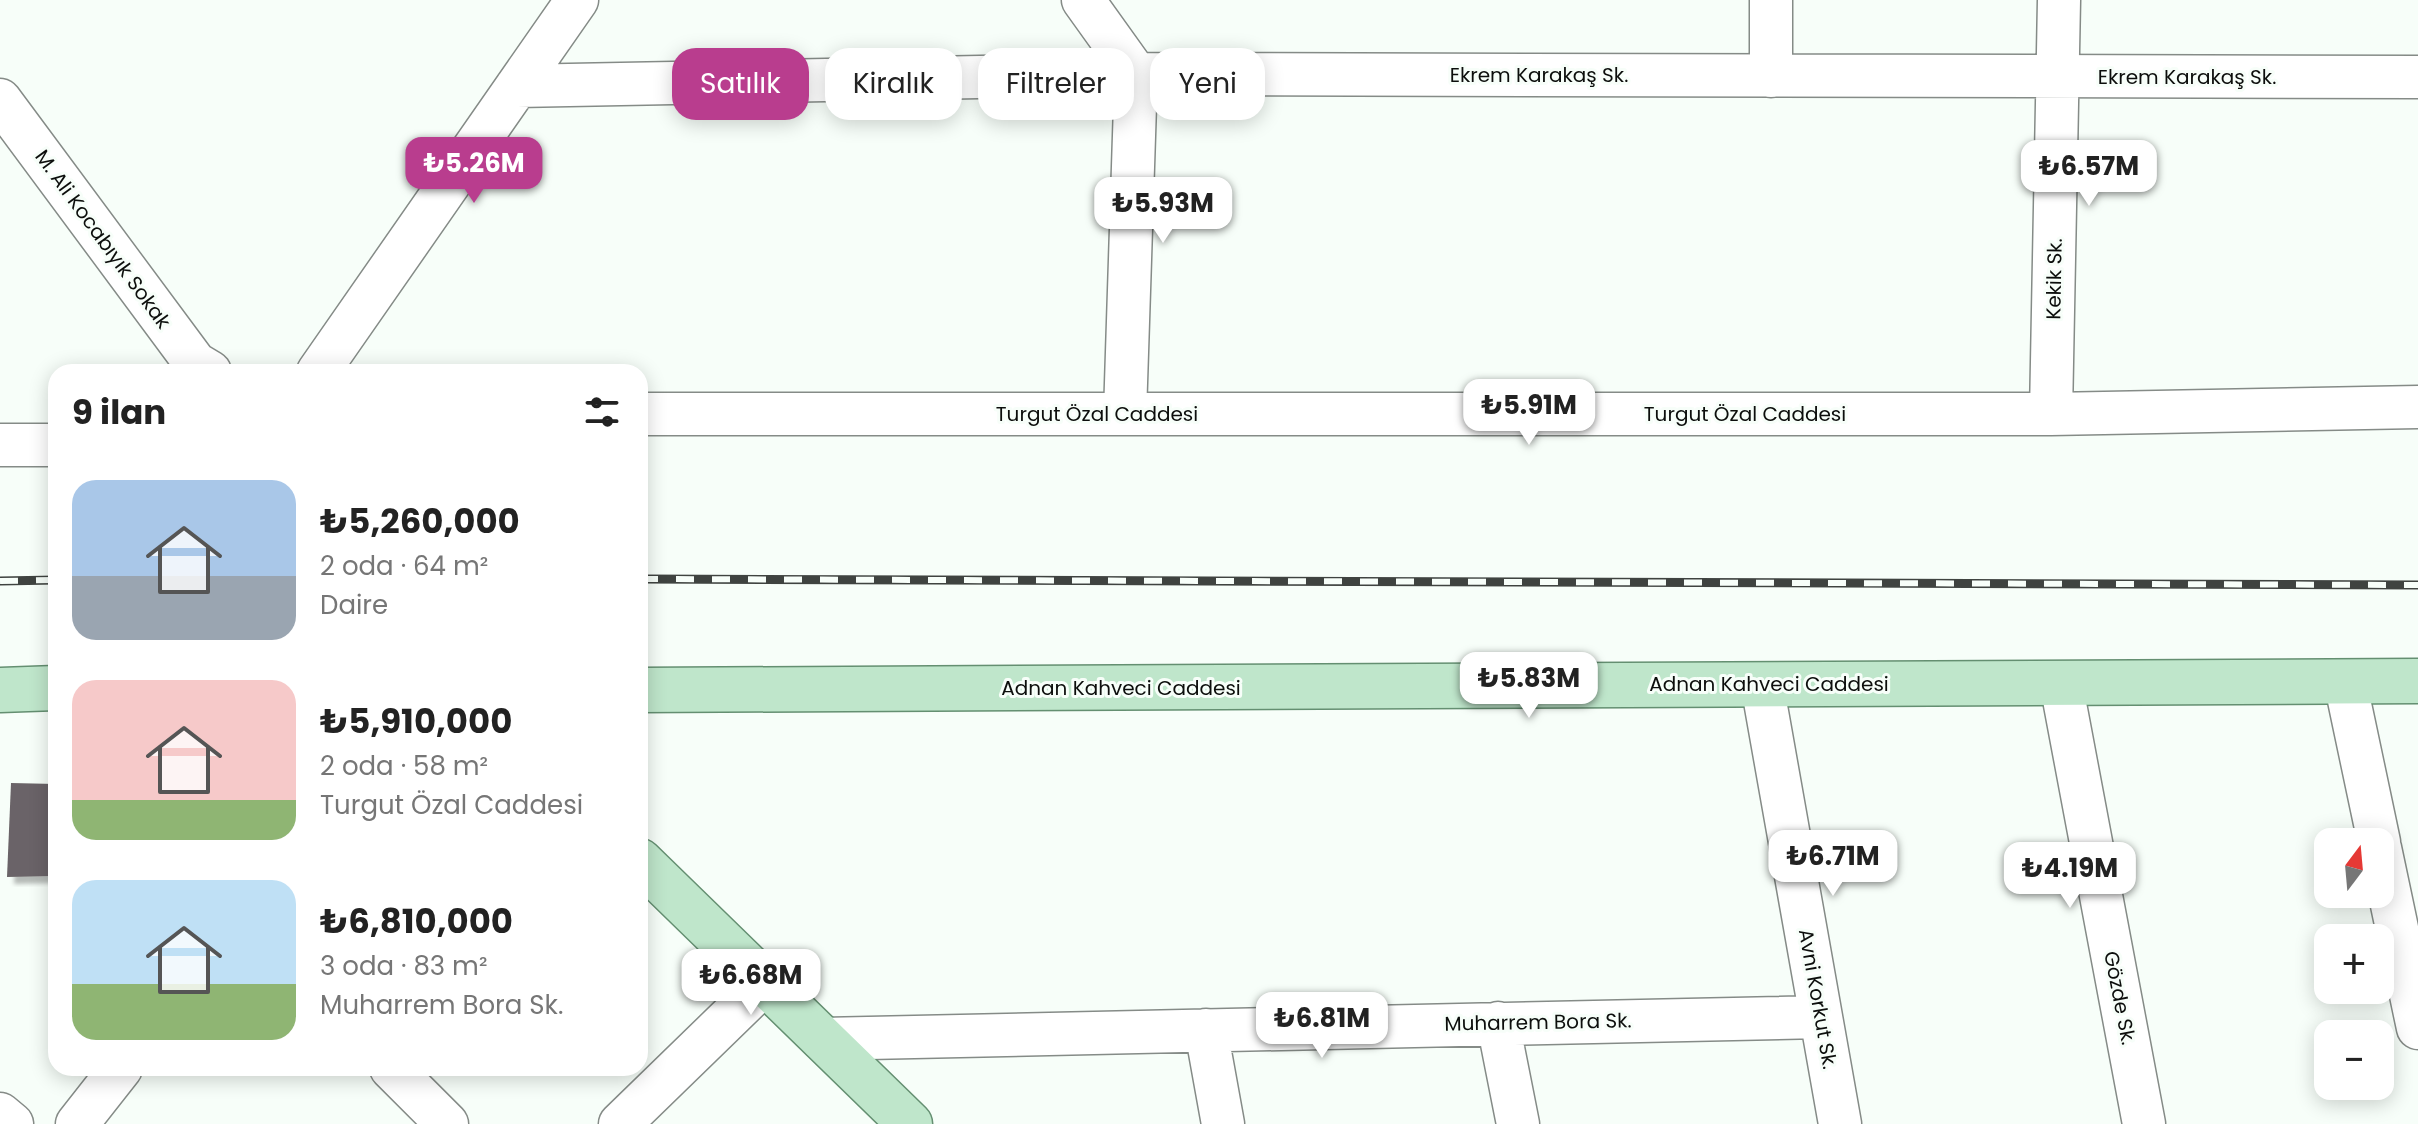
<!DOCTYPE html>
<html lang="tr">
<meta charset="utf-8">
<style>
body{margin:0;font-family:Poppins,sans-serif;background:#f2f2f2;color:#222;height:100vh;display:flex;flex-direction:column;font-size:30px;white-space:nowrap}
*{box-sizing:border-box;margin:0}
p{font-size:26px;color:#767676}
.icon{flex:none;width:44px;height:44px;fill:none;stroke:currentColor;stroke-width:2;stroke-linecap:round;stroke-linejoin:round}
.map{position:relative;flex:1;overflow:hidden}
.sheet{position:absolute;left:48px;top:364px;width:600px;height:712px;display:flex;flex-direction:column;background:#fff;border-radius:24px;box-shadow:0 4px 20px #0003}
.sheet>*{flex:none}
.guide{position:absolute;left:672px;top:48px;width:760px;height:72px;display:flex;gap:16px}
.needle{width:52px;rotate:16deg}
.tools{position:absolute;left:2314px;top:828px;display:grid;gap:16px}
.tools a{display:grid;place-items:center;width:80px;height:80px;border-radius:16px;background:#fff;box-shadow:0 4px 20px #0003;font-size:40px}
.price{position:absolute;translate:-50% -68px;padding:0 18px;border-radius:16px;background:#fff;color:#222;font-size:26px;line-height:52px;filter:drop-shadow(0 2px 4px #0008)}
.price::after{content:'';position:absolute;left:50%;top:48px;width:24px;height:18px;margin-left:-12px;background:inherit;clip-path:polygon(0 0,100% 0,50% 100%)}
.price.current{background:#b93d8e;color:#fff}
ul{padding:0;list-style:none}
li{display:flex;align-items:center;gap:24px;height:200px;padding:0 24px}
li span{display:grid;place-items:center;flex:none;width:224px;height:160px;border-radius:24px;color:#555}
li>.icon{margin-inline-start:auto}
span .icon{width:96px;height:96px;fill:#fffc;stroke-width:1}
li b{font-size:34px}
h2{display:flex;justify-content:space-between;align-items:center;height:96px;padding:0 24px;font-size:34px}
.tag{padding:0 28px;border-radius:24px;background:#fff;box-shadow:0 4px 20px #0003;font-size:28px;line-height:72px}
.tag.current{background:#b93d8e;color:#fff}
.map>svg:first-child{display:block}
.building{fill:#6a6467;filter:url(#shadow)}
.lines{fill:none;stroke-linecap:round;stroke-linejoin:round}
.minor-casing{stroke:#858b87;stroke-width:45}
.major-casing{stroke:#648f71;stroke-width:47}
.minor{stroke:#fff;stroke-width:42}
.major{stroke:#bfe6cb;stroke-width:44}
.rail-casing{stroke:#3f4340;stroke-width:9}
.rail{stroke:#f7fef9;stroke-width:6;stroke-dasharray:18;stroke-linecap:butt}
.labels{text-anchor:middle;dominant-baseline:central;stroke-width:6;stroke-linejoin:round;paint-order:stroke}
.street-label{font-size:20px;fill:#0c0e0c;stroke:#f7fef9}
</style>
<div class="map">
<svg width="2418" height="1124" viewBox="0 0 2418 1124">
<defs>
<filter id="shadow"><feDropShadow dx="7" dy="7" stdDeviation="2" flood-color="#0004"/></filter>
</defs>
<rect width="100%" height="100%" fill="#f7fef9"/>
<path class="building" d="M11,783L56,784V876L7,877Z"/>
<g class="lines">
<g class="minor-casing">
<path id="minor" d="M1083,0L1136,74L1125,414
M1771,0V76
M517,86L1136,74L2418,77
M0,100L195,363L210,372
M318,372L577,0
M640,414H2051L2418,407
M2051,414L2059,0
M0,445H56
M2345,681L2379,842
M2061,683L2144,1124
M1762,684L1840,1124
M2380,848L2418,1028
M1498,1023L1518,1124
M1206,1030L1223,1124
M822,1039L1821,1017
M391,1068L447,1124
M0,1114L12,1124
M77,1124L121,1068
M620,1124L765,983"/>
</g>
<g class="major-casing">
<path id="major" d="M0,690L56,688
M640,690L2418,681
M640,861L910,1124"/>
</g>
<use href="#minor" class="minor"/>
<use href="#major" class="major"/>
<g class="rail-casing">
<path id="rail" d="M640,579L2418,585
M0,581L56,580"/>
</g>
<use href="#rail" class="rail"/>
</g>
<g class="labels">
<g class="street-label">
<text x="1539" y="75">Ekrem Karakaş Sk.</text>
<text x="2187" y="77">Ekrem Karakaş Sk.</text>
<text transform="translate(103 239) rotate(54)">M. Ali Kocabıyık Sokak</text>
<text transform="translate(2054 279) rotate(-89)">Kekik Sk.</text>
<text x="1097" y="414">Turgut Özal Caddesi</text>
<text x="1745" y="414">Turgut Özal Caddesi</text>
<text x="1769" y="684">Adnan Kahveci Caddesi</text>
<text x="1121" y="688">Adnan Kahveci Caddesi</text>
<text transform="translate(2120 998) rotate(79)">Gözde Sk.</text>
<text transform="translate(1818 999) rotate(80)">Avni Korkut Sk.</text>
<text transform="translate(1538 1022) rotate(-1)">Muharrem Bora Sk.</text>
</g>
</g>
</svg>
<div class="tools">
<a><svg class="needle" viewBox="-14 -14 28 28"><path d="M0-13l5 13h-10z" fill="#e53935"/><path d="M0 13l5-13h-10z" fill="#767676"/></svg></a>
<a>+</a>
<a>−</a>
</div>
<b class="price current" style="left:474px;top:205px">₺5.26M</b>
<b class="price" style="left:2089px;top:208px">₺6.57M</b>
<b class="price" style="left:1163px;top:245px">₺5.93M</b>
<b class="price" style="left:1529px;top:447px">₺5.91M</b>
<b class="price" style="left:1529px;top:720px">₺5.83M</b>
<b class="price" style="left:1833px;top:898px">₺6.71M</b>
<b class="price" style="left:2070px;top:910px">₺4.19M</b>
<b class="price" style="left:751px;top:1017px">₺6.68M</b>
<b class="price" style="left:1322px;top:1060px">₺6.81M</b>
<div class="guide">
<a class="tag current">Satılık</a>
<a class="tag">Kiralık</a>
<a class="tag">Filtreler</a>
<a class="tag">Yeni</a>
</div>
<section class="sheet">
<h2>9 ilan<svg class="icon" aria-label="filters" viewBox="0 0 24 24"><path d="M4 7h16M4 17h16"/><circle cx="9" cy="7" r="2"/><circle cx="15" cy="17" r="2"/></svg></h2>
<ul>
<li><span style="background:linear-gradient(#a9c7e8 60%,#9aa5b1 0)"><svg class="icon" aria-label="home" viewBox="0 0 24 24"><path d="M3 11l9-7 9 7M6 9v11h12V9"/></svg></span><div><b>₺5,260,000</b><p>2 oda · 64 m²</p><p>Daire</p></div></li>
<li><span style="background:linear-gradient(#f6c9c9 75%,#8fb573 0)"><svg class="icon" aria-label="home" viewBox="0 0 24 24"><path d="M3 11l9-7 9 7M6 9v11h12V9"/></svg></span><div><b>₺5,910,000</b><p>2 oda · 58 m²</p><p>Turgut Özal Caddesi</p></div></li>
<li><span style="background:linear-gradient(#bfe0f5 65%,#8fb573 0)"><svg class="icon" aria-label="home" viewBox="0 0 24 24"><path d="M3 11l9-7 9 7M6 9v11h12V9"/></svg></span><div><b>₺6,810,000</b><p>3 oda · 83 m²</p><p>Muharrem Bora Sk.</p></div></li>
</ul>
</section>
</div>
